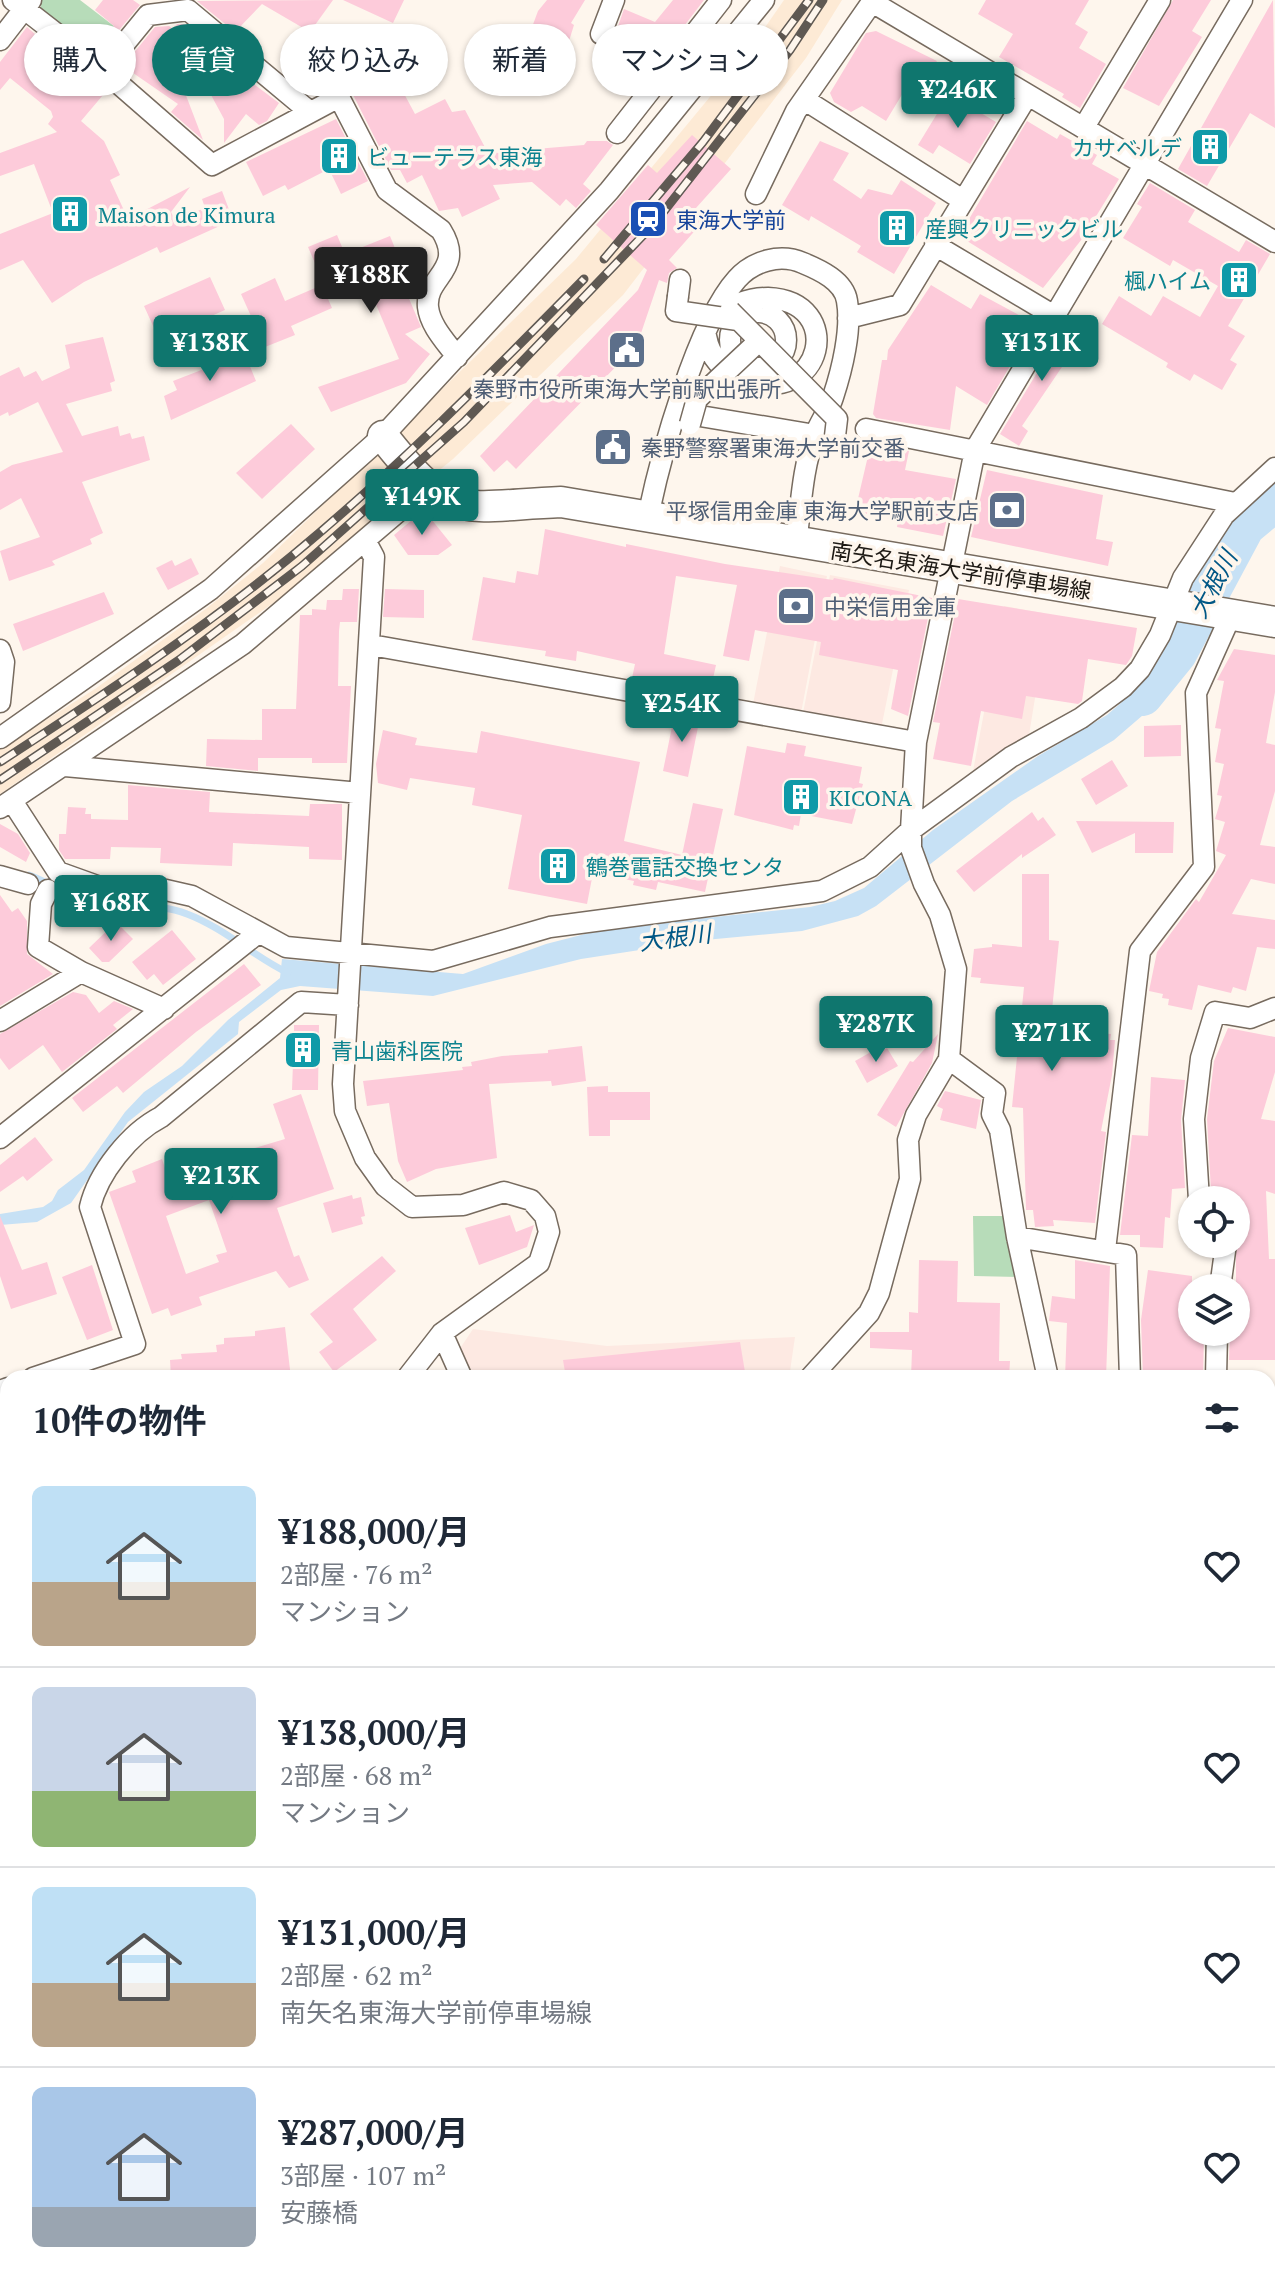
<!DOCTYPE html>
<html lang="ja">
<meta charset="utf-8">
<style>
body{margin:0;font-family:"PT Serif","Noto Sans JP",serif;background:#f6f6f7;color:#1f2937;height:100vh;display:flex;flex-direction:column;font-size:30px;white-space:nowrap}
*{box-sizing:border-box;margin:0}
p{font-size:26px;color:#747a83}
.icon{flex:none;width:44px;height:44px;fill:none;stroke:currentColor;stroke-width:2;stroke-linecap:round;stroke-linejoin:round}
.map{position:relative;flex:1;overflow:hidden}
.side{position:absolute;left:0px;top:1370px;width:1276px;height:912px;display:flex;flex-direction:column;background:#fff;border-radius:24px 24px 0 0;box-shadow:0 2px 6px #0004}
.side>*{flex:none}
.hud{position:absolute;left:24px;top:24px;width:800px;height:72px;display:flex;gap:16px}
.fabs{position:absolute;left:1178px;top:1186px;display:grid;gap:16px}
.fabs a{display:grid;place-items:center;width:72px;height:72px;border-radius:50%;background:#fff;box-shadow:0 2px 6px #0004;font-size:40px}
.price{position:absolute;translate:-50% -68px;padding:0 18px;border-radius:8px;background:#0f766e;color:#fff;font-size:26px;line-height:52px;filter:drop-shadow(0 2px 4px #0008)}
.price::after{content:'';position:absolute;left:50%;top:48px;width:24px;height:18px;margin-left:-12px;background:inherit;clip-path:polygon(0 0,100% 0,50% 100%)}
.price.selected{background:#222;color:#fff}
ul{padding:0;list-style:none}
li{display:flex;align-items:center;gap:24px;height:200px;padding:0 32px}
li+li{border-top:2px solid #e0e1e3}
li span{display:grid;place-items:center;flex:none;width:224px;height:160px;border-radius:12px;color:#555}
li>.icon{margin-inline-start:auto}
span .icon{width:96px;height:96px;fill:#fffc;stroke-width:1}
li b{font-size:34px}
h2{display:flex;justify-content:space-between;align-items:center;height:96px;padding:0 32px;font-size:34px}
.pill{padding:0 28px;border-radius:36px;background:#fff;box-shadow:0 2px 6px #0004;font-size:28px;line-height:72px}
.pill.selected{background:#0f766e;color:#fff}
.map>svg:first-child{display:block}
.commercial{fill:#fde9e2}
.built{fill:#fdead5}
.green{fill:#b7dcb9}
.water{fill:#c7e1f5}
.pier{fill:#fef6ed}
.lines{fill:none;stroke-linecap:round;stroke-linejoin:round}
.stream{stroke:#c7e1f5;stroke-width:7}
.river{stroke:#c7e1f5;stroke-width:42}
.building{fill:#fdcbda;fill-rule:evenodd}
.street-casing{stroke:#776b5f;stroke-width:23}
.secondary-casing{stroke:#776b5f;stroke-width:33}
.street{stroke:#fff;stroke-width:20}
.secondary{stroke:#fff;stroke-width:30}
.rail-casing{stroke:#5f5953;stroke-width:9}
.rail{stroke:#fef6ed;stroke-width:6;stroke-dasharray:18;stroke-linecap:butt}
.street-bridge-casing{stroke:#776b5f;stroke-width:23;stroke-linecap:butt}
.street-bridge{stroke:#fff;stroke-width:20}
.labels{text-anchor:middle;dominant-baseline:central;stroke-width:7;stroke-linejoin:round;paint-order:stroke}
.culture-label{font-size:22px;fill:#0d838f;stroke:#fef6ed;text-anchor:start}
.transit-label{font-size:22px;fill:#164399;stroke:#fef6ed;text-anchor:start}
.service-label{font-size:22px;fill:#4e5e75;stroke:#fef6ed;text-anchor:start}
.street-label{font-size:22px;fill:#1e1a15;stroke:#fef6ed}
.water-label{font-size:24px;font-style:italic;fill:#005785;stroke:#fef6ed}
</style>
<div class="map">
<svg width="1275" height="2282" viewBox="0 0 1275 2282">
<rect width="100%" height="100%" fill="#fef6ed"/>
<path class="commercial" d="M780,566L827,576L801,713L753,704Z
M830,575L909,590L881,729L803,713Z
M1004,606L1043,613L1042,655L1029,735L973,771Z
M473,1329L607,1346L795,1337L789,1378H470L459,1350Z"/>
<path class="built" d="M784,0H842L806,58L623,295L453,459L289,592L0,794V749L95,689L207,608L263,563L576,259L752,46Z
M0,1967L8,1969V2274H85L84,2282H0Z"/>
<path class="green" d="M41,0H80L123,33L105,54L95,55L41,10Z
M973,1216H1007L1020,1277L974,1276Z
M0,1523H8V1745L0,1755Z"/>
<path class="water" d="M1275,481V503L1251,534L1246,554L1232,575L1190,664L1164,697L1114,740L1012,801L876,906L858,916L802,931L705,940L581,959L433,996L300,986L281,990L239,1022L238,1034L128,1122L71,1203L37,1222L0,1225V1214L43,1207L52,1201L58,1190L84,1170L125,1112L144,1092L182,1066L228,1020L280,978L282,959L463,974L546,944L585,934L639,925L810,907L835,901L864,888L933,830L1038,756L1107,715L1138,688L1166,651L1172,653L1191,635L1207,576L1229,537V524L1252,499Z"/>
<path class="pier" d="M1203,581L1231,586L1206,640L1186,637L1200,600Z"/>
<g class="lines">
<path class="stream" d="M29,875C56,885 79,905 108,907C136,910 160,903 187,914C224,928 253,956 288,973"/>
<path class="river" d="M1142,695L1176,653L1244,526L1275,500"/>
</g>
<path class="building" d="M103,0H133L140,5L104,48L99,44L114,26L95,10Z
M333,0L310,32L262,4L235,32L197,1Z
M343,0H404L393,23Z
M547,0H585L571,23L574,25L568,44L561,42L555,57L525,46L538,11Z
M673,0H704L665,51L616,32L624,9L655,22Z
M986,0H1089L1075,24L1088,32L1079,48L1106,64L1080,108L1062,97L1064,94L999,57L1013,34L978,14Z
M1173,0H1211L1192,31L1202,37L1159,106L1123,88Z
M1273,0L1275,128L1250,113L1207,186L1178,169Z
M177,24H184L218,52L215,55L279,103L267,121L259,125L246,114L224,143V119L197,69L179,77L203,140L171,112L178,104L123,66L155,27L169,26L173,29Z
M27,27L103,95L81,121L104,141L120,175L110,180L128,219L190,187L171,212L175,220L205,208L202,199L222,191L233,220L160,253L157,247L84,282L52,303L23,260L0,270V234L53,213L34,164L0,176V153L57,132L48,124L53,117L51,111L10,78L0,90V62Z
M876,31L937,61L916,95L906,88L886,121L862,106L851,112L834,102L830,93L866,33Z
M389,38L398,56L387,62L415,114L445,99L452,112L465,110L488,153L584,145L587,141H607L613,145L583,184L591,191L576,208L566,199L560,206L532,182L493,185L500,199L462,217L458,208L439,211L422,175L407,183L400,170H391L338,65Z
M949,94L996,122L970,164L939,145L933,154L918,145Z
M336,119L368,181L341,194L329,169L288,190L285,185L263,196L246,162Z
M1027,121L1057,139L1060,134L1097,155L1092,164L1119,179L1082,239L1043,288L959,236Z
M692,135L731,169L696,208L707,217L669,260L677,268L669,273L667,283L659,280L637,345L516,469L507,460L494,472L480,456L638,290L647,270L596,225L648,165L657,173Z
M820,141L849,153L833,180L861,199L868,189L892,195L901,180L936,203L894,274L857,252L861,246L811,216L809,221L782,205Z
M1150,183L1195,210L1188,222L1239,252L1246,240L1270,254L1228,326L1245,336L1230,360L1237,364L1222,390L1194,374L1190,381L1166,367L1168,363L1102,324L1119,296L1151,316L1163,296L1200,317L1218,286L1173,260L1170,266L1123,238L1142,207L1137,204Z
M337,235L345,254L390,236L403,268L397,270L421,327L405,334L430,354L406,383L331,412L318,387L399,359L367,283L330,298L308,247Z
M210,277L225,310L159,339L144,306Z
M275,278L285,301L322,285L332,308L291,326L295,335L265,347L241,294Z
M931,285L971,309L980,294L1028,320L1026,339L987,405L956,386L950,430L876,418L873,414L882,360H887L888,350Z
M1067,323L1085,333L1022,426L1028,431L1019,446L1000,434Z
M103,337L115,381L110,383L112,391L66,404L82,436L118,426L120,436L130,433L132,439L144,436L150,460L82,482L103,533L90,539L92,544L52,561L55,565L9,581L0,551L40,537L21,498L0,510V472L12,465L63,452L38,402L9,416L8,412L0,416V376L19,367L24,377L36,371L42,381L70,368L65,345Z
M242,347L256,381L171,420L164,396L177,390L173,381L204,369L201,363Z
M291,424L315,449L262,499L236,473Z
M612,432L628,446L613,462L598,447Z
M871,443L909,451L905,470L956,479L943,536L897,527L898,520L865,514L857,503Z
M987,470L1103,495L1096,539L1113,542L1108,566L971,537Z
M424,510L452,545L438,555H408L394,535Z
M545,529L626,547V544L725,564L833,580L834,578L932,598L908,716L891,709L898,670L819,655L821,642L755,630L749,661L723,656L737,585L676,576L664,654L716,665L710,692L632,678L635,664L577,651L576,661L545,656L546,651L472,640L483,577L515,583L517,571L538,575Z
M191,558L199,574L168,590L156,568L172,560L175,566Z
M343,589H359L357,622H340L339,631L338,686H351L347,763H312V758H258V771L206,766L207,739L262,740V709H296L300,615H312V609L326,610L327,600H342Z
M385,589L424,590V618L383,617Z
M104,592L114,614L23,651L13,624Z
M958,599L1137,628L1132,656L1126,665L1088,659L1082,701L1078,704L1026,696L1022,719L981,711L971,766L933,759L940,723L933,722Z
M1234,649L1275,655V692L1266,743L1275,745V791L1260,845L1275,847V884L1251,879L1232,914L1275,920V949L1257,947L1246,991L1233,987L1231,993L1198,985L1192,1010L1168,1005L1169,999L1162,998L1163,994L1149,991L1157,952L1196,899L1199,902L1226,855L1216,851L1225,822L1215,819L1222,796L1217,795L1224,764L1215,762L1221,729L1215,728L1224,681L1217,680Z
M675,712L700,717L688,777L663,771Z
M1181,725V756L1144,757V726Z
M383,730L417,738L415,745L477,753L481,731L640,762L624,841L682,855L693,803L723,809L705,892L658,882L656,890L633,885L634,881L593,873L587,904L508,889L522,815L472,805L475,788L410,778L407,790L378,783L376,764Z
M787,743L806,746L804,756L862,767L859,783L863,784L852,824L801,814L799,826L794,825L793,830L734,815L747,746L785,753Z
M1112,760L1128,786L1096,805L1081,779Z
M128,785L210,792L209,812L309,816L310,804H342V860L309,859V847L233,843L232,866L160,863L161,848L111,847L110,859H65L59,850V834H66L68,807L86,808L85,814H91V819L128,820Z
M1032,812L1038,821L1043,817L1056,835L1022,858V854L974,892L956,871Z
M1076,821L1174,822L1173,853H1135V833L1092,853Z
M0,824L18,834L30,853L26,862L0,847Z
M1022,874H1049V940L1059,941L1050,1030L1111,1034L1110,1040H1115L1112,1075L1101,1131L1106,1132L1095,1223L1053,1220L1054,1226L1035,1227L1033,1210H1026L1023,1108L1012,1107L1024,987L980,983L981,978L971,977L974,949L992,947V944L1022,947Z
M0,895L12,912L18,908L27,921V954L53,974L0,1006Z
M116,922L133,939L109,962H102L89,948Z
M172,930L196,959L163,985L154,974L147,980L132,962Z
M244,964L261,985L196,1032L123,1093L117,1086L83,1112L72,1098Z
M73,992L86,995L99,1013L114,1001L133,1009L113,1025L117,1029L62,1072L43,1045L9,1070L0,1058V1034Z
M294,1025H319L318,1090H292L293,1063H287V1037H294Z
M1228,1028L1275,1037V1072L1261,1119L1275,1121V1194L1266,1191L1269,1259H1275V1360H1229L1230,1332H1236V1199L1219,1200V1190L1211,1191L1207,1119L1214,1061Z
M938,1034L932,1063L896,1127L877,1115L910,1061L913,1062Z
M582,1046L586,1081L552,1086L551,1081L489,1084L497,1158L436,1169L407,1182L398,1161L389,1103L367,1106L363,1081L463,1070L462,1067L472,1066L471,1062L502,1056L548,1053V1050Z
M878,1048L881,1052L887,1048L898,1066L867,1083L855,1061Z
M1151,1077L1185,1080L1181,1120L1185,1188L1172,1189L1170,1218L1165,1217L1163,1248L1140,1247V1235H1120L1132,1135L1148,1136Z
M608,1086V1092H650V1120H610V1136H589L587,1087Z
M945,1091L981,1100L976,1129L940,1120L943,1109L937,1106Z
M301,1094L334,1189L277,1208L294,1257L299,1255L309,1280L289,1288L276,1271L199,1297L202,1305L171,1316L168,1308L152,1314L109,1192L136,1182L132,1171L162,1159L167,1174L285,1139L273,1104ZM209,1200L227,1252L216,1255L219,1262L186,1274L166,1216Z
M35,1137L53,1160L27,1181L23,1176L0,1192V1165Z
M352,1195L353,1199L361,1197L365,1216L361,1217L363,1224L332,1233L323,1203Z
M510,1215L516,1232L534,1225L527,1247L479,1265L465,1228Z
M0,1216L22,1270L47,1262L57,1294L11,1309L0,1276Z
M382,1256L396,1271L353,1309L377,1340L334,1372L319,1352L333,1342L310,1314Z
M919,1260L958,1261L957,1302L1000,1303L999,1361H1010L1009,1378H911L912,1350L870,1348V1332H909V1312L918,1313Z
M1075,1260L1110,1266L1106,1378H1065L1067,1323L1049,1321L1052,1296L1075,1299Z
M92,1265L113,1330L87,1340L62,1277Z
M1148,1270L1192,1276V1332H1204L1203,1378H1143L1141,1320Z
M285,1327L291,1378H171L170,1360L182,1359L181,1354L217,1352L216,1345L224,1344V1338L255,1336V1331Z
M740,1342L746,1378H566L563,1360Z"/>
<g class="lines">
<g class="street-casing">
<path id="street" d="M13,0L103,70L212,165L339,97L387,190L441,230C466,270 425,276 428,307C430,326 447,343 457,357
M601,34L614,0
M0,40L31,0
M103,70L148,15L188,10L310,112
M805,100L961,199
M1084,127L1160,0
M617,133L721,0
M756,194L796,111L872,2L1275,242
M935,245L1056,317
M678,296L680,280
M730 340a28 28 0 1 1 56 0a28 28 0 1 1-56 0Z
M848,318L900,305L1027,96
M706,336C710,358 723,372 744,379C824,408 846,301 768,298C749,298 733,304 718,316
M676,412L815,435
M866,429L1235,503
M648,517C660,458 697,323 737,279C753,261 780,253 803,263C820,270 844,281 847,301C852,329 842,370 833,397C829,410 820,422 815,435C802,468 801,508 796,543
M366,542L374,557L343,1084L345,1111L365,1158L385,1186L412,1207L463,1205L504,1192L531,1200L545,1216L549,1232L539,1263L442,1333L407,1378
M371,645L916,742
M0,650L4,662L0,702
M0,738L211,589L383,436L609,191L764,0
M65,766L360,793
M12,801L58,872L111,891L157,888L192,896L286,947L433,961L550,927L822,891L870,867L911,830L1011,757L1081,718L1123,687L1140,669L1160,635L1183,578L1224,515L1275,468
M0,808L243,644L427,487
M0,876L28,884
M48,890L41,904L38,947L81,972L164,1009
M0,1021L81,972
M949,1059L995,1093L992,1114L1000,1130L1017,1237L1048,1378
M0,1138L258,933
M1199,1200L1194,1119L1201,1058L1215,1012L1250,1018L1275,1008
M1017,1237L1126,1255L1130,1378
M1105,1250L1140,951L1204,867L1196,693L1231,615
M1220,1288L1226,1244
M442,1333L462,1378
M33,1378L135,1344L90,1207C98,1173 130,1133 161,1117L301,1002L348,1005
M810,1378L869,1313L879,1293L910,1179L908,1140L916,1115L949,1059L956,969L940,915L924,884L911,848V830L916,742L975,450L1242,0
M1216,1378L1217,1332
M0,1391L8,1388
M1268,1859V1873
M1268,1892L1275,1930
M0,1959L8,1960
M1268,2183L1275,2085
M475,2274L478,2282
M762,2274L765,2282
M1071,2274L1083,2280
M100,2282L101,2274
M301,2282L312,2274
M443,2282L447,2274"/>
</g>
<g class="secondary-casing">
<path id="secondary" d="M383,436C452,524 460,506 561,502L1275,622"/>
</g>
<use href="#street" class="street"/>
<use href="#secondary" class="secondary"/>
<g class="rail-casing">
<path id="rail" d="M604,259L703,142L809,0
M0,762C100,697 201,631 293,555C396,470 490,375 584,279
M0,780L179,660L302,566L464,422L654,224L790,50L823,0"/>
</g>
<use href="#rail" class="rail"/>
<g class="street-bridge-casing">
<path id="street-bridge" d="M678,296L676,311L738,320
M730,311L837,419L835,436
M690,424L697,399L759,341"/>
</g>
<use href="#street-bridge" class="street-bridge"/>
</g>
<defs>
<g id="building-square" transform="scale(2)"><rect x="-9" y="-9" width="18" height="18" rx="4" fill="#0f9aa8" stroke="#fef6ed"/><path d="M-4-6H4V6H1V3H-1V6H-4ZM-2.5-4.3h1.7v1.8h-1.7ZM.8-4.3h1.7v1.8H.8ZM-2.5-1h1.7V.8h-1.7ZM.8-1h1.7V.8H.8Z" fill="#fff"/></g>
<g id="station-square" transform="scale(2)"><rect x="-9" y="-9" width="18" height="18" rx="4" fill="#1a4fb4" stroke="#fef6ed"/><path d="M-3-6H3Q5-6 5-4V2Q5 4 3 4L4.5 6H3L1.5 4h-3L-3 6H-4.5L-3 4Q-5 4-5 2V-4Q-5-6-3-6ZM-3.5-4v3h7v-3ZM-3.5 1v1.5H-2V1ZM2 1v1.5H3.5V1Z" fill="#fff"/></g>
<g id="civic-square" transform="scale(2)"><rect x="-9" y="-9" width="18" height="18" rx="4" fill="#5c6f8a" stroke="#fef6ed"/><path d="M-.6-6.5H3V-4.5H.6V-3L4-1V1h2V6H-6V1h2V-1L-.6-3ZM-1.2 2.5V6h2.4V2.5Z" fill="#fff"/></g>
<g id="bank-square" transform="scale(2)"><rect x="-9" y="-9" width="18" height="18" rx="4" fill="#5c6f8a" stroke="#fef6ed"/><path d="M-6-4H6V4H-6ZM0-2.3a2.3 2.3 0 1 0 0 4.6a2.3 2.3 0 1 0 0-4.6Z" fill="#fff"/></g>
</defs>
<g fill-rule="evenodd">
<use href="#building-square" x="1210" y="147"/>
<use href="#building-square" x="339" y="156"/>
<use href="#building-square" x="70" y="214"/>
<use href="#station-square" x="648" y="219"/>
<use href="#building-square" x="897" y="228"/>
<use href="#building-square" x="1239" y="280"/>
<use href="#civic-square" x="627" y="350"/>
<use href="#civic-square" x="613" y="447"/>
<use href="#bank-square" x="1007" y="510"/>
<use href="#bank-square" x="796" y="606"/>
<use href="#building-square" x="801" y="797"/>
<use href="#building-square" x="558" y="866"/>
<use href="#building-square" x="303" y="1050"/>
</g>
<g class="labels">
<g class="culture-label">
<text x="1182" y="147" text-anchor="end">カサベルデ</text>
<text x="367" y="156">ビューテラス東海</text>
<text x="98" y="214">Maison de Kimura</text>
<text x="925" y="228">産興クリニックビル</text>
<text x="1211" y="280" text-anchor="end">楓ハイム</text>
<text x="829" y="797">KICONA</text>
<text x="586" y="866">鶴巻電話交換センタ</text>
<text x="331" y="1050">青山歯科医院</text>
</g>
<g class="transit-label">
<text x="676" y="219">東海大学前</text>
</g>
<g class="service-label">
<text x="627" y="388" text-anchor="middle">秦野市役所東海大学前駅出張所</text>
<text x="641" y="447">秦野警察署東海大学前交番</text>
<text x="979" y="510" text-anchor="end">平塚信用金庫 東海大学駅前支店</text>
<text x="824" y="606">中栄信用金庫</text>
</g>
<g class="street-label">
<text transform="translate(961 570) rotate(9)">南矢名東海大学前停車場線</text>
</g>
<g class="water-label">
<text transform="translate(1213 584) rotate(-62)">大根川</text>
<text transform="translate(675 937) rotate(-7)">大根川</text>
</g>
</g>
</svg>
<div class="fabs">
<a><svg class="icon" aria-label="locate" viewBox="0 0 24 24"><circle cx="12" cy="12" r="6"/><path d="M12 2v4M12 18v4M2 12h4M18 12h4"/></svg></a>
<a><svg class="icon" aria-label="layers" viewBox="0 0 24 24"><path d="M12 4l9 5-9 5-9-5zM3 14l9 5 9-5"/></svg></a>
</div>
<b class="price" style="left:958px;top:130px">¥246K</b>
<b class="price selected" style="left:371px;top:315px">¥188K</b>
<b class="price" style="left:210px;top:383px">¥138K</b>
<b class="price" style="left:1042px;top:383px">¥131K</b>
<b class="price" style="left:422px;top:537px">¥149K</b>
<b class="price" style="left:682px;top:744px">¥254K</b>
<b class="price" style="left:111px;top:943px">¥168K</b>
<b class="price" style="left:876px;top:1064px">¥287K</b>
<b class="price" style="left:1052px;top:1073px">¥271K</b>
<b class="price" style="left:221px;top:1216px">¥213K</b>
<div class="hud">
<a class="pill">購入</a>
<a class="pill selected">賃貸</a>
<a class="pill">絞り込み</a>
<a class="pill">新着</a>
<a class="pill">マンション</a>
</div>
<section class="side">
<h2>10件の物件<svg class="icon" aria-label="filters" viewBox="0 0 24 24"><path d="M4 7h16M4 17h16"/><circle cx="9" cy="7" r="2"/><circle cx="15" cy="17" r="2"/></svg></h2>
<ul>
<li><span style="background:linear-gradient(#bfe0f5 60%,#b9a48a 0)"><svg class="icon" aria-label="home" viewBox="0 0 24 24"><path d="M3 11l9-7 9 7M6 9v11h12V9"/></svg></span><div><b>¥188,000/月</b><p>2部屋 · 76 m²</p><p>マンション</p></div><svg class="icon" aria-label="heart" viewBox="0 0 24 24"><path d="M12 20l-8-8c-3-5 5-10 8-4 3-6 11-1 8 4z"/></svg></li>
<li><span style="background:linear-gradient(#c9d6e8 65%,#8fb573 0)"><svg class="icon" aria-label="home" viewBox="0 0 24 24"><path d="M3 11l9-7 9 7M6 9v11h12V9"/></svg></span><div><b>¥138,000/月</b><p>2部屋 · 68 m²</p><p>マンション</p></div><svg class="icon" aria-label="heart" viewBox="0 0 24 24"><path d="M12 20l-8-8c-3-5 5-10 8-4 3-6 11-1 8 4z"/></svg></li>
<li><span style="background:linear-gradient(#bfe0f5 60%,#b9a48a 0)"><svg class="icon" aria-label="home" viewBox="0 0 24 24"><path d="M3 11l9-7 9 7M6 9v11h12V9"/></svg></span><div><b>¥131,000/月</b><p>2部屋 · 62 m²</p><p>南矢名東海大学前停車場線</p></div><svg class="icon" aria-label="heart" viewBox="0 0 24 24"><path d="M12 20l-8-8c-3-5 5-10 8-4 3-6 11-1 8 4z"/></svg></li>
<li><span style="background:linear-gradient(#a9c7e8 75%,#9aa5b1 0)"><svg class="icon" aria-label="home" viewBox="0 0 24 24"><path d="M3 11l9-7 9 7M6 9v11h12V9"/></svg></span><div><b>¥287,000/月</b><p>3部屋 · 107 m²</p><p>安藤橋</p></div><svg class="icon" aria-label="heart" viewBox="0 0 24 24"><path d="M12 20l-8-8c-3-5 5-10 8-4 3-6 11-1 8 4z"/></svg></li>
</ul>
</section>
</div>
